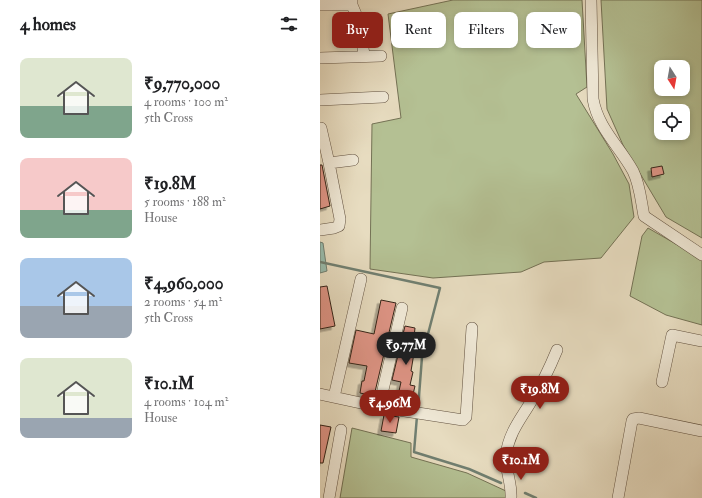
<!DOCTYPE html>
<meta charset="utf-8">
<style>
body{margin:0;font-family:"IM FELL Double Pica",serif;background:#f2f2f2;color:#202124;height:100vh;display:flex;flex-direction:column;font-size:15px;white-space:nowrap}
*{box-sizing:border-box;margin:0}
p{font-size:13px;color:#757577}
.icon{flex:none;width:22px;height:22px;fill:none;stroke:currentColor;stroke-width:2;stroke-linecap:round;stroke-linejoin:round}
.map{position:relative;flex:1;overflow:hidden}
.sheet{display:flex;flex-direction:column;background:#fff;width:320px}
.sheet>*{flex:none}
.guide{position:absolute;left:12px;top:12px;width:310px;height:36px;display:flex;gap:8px}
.needle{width:26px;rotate:169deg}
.fabs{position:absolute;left:334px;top:60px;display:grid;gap:8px}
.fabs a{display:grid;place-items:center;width:36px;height:36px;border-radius:8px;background:#fff;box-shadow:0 2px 6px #0003;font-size:20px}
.price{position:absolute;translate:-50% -34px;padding:0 9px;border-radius:14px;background:#8f2418;color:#fff;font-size:13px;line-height:26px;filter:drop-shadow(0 1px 2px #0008)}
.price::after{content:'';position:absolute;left:50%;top:24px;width:12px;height:9px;margin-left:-6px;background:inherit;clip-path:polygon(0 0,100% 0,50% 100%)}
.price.current{background:#222;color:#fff}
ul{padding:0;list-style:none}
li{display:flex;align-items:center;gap:12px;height:100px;padding:0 20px}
li span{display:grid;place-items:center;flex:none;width:112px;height:80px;border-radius:8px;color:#555}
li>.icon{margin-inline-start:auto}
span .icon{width:48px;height:48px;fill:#fffc;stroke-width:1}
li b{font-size:17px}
h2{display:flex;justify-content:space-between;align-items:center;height:48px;padding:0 20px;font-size:17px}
.pill{padding:0 14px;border-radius:8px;background:#fff;box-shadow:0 2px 6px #0003;font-size:14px;line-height:36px}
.pill.current{background:#8f2418;color:#fff}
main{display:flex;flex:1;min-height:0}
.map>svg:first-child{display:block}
.green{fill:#b4c093;stroke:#747255;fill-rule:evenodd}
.water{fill:#98bcad;stroke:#707f71}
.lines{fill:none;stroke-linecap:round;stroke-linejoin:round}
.stream{stroke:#707f71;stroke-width:2.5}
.building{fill:#de9485;stroke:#352417;filter:url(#shadow)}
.minor-casing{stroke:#625241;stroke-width:12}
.minor{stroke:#efe8d6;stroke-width:11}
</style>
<main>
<section class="sheet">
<h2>4 homes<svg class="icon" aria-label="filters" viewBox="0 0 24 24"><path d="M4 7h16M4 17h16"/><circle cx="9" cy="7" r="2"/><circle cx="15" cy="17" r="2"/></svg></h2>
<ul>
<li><span style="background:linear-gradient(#dfe7d0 60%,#7fa58c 0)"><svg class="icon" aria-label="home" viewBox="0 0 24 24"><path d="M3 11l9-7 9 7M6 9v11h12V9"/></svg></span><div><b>₹9,770,000</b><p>4 rooms · 100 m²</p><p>5th Cross</p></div></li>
<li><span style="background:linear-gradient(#f6c9c9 65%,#7fa58c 0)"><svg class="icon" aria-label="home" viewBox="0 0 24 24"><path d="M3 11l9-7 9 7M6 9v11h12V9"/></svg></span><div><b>₹19.8M</b><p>5 rooms · 188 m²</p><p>House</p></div></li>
<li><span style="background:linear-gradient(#a9c7e8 60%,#9aa5b1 0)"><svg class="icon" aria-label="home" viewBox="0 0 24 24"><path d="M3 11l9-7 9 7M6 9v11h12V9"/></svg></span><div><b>₹4,960,000</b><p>2 rooms · 54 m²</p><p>5th Cross</p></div></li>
<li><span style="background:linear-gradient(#dfe7d0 75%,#9aa5b1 0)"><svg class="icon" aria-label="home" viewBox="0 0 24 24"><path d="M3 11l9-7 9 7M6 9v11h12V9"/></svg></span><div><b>₹10.1M</b><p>4 rooms · 104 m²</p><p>House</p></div></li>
</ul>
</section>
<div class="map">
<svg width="382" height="498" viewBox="0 0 382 498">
<defs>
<filter id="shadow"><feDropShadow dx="-3.5" dy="3.5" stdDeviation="0" flood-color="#0004"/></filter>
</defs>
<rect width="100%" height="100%" fill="#e7dcc0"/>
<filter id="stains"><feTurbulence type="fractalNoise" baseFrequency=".005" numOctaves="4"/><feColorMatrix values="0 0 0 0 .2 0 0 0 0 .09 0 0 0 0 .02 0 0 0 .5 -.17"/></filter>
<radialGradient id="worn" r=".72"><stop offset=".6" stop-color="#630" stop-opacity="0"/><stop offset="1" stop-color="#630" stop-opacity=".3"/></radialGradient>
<path class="green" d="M133,0H262L267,87L256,94L293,154L309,184L314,217L281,258L224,262L201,272L113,278L50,269L52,124L81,118L68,14Z
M281,0H382V238L346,217L303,145L287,109ZM341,67H363V89H341ZM341,111H363V133H341Z
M328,228L382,259V325L346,315L310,296L322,236Z
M32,428L91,443V457L147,473L186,491V498H20Z"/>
<path class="water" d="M0,242L3,243L7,271L0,273Z"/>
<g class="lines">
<path class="stream" d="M0,262L120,288L102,357L98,409
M97,416L94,452L149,469L181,483
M205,493L216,498"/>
</g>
<path class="building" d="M0,165H2L10,206L0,209Z
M342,166L344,174L332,177L331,168Z
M7,286L15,326L0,329V287Z
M61,300L76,303L54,396L40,393L42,381H44L47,366L29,363L36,330L54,334Z
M85,326L95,328L94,337H96L94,346L95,347L91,371L93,372L90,385L95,386L91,403L77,400L81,382L72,380Z
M64,415L79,417L76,433L61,431Z
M0,425L11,427L3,463H0Z"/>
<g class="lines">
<g class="minor-casing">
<path id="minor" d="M32,0V5L40,24L44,56
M271,0L273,99C278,128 299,146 313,171C320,185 321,201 324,216L382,255
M0,5H32
M0,58L61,56
M0,100L63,97
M1,128L9,163
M0,230L14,228L19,226L20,219L9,163L33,160
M342,382L352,335L382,341
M0,394L59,407L143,420L146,417L152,328
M14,397L41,279
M59,407L82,308
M9,498L21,430
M191,498C192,483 185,470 186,455C189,432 201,419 212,400C222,384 230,367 237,350
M298,498L312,421L313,419L319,418L382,431"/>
</g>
<use href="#minor" class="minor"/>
</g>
<rect width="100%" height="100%" filter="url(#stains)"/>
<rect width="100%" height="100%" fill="url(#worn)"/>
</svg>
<div class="fabs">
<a><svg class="needle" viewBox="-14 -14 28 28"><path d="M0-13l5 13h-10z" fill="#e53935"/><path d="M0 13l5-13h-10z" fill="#757577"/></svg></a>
<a><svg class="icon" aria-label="locate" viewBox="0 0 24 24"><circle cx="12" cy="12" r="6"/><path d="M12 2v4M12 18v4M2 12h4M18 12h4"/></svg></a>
</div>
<b class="price current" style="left:86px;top:366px">₹9.77M</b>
<b class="price" style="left:220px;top:410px">₹19.8M</b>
<b class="price" style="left:70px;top:424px">₹4.96M</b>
<b class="price" style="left:201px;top:481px">₹10.1M</b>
<div class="guide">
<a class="pill current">Buy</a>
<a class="pill">Rent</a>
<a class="pill">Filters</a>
<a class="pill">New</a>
</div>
</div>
</main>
